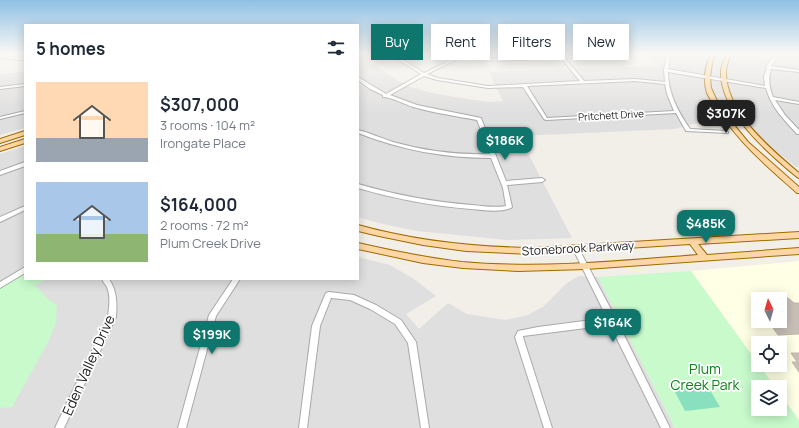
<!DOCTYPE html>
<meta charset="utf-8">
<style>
body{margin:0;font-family:Manrope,sans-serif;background:#f6f6f7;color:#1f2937;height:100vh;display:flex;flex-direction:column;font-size:15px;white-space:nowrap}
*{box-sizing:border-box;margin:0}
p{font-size:13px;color:#747a83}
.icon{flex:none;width:22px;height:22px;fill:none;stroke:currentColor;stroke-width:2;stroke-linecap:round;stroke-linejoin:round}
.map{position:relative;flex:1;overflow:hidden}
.side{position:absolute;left:24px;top:24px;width:335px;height:256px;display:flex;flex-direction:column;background:#fff;border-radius:0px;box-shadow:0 2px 10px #0003}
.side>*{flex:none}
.hud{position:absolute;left:371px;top:24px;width:368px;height:36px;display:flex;gap:8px}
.needle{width:26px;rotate:355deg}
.tools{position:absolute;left:751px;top:292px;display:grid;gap:8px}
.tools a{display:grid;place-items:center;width:36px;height:36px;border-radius:0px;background:#fff;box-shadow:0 2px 10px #0003;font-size:20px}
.price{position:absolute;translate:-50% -34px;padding:0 9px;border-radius:8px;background:#0f766e;color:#fff;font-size:13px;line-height:26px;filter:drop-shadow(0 1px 2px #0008)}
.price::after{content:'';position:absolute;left:50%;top:24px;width:12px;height:9px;margin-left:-6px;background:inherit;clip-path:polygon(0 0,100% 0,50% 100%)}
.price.active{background:#222;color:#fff}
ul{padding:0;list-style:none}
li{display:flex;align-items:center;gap:12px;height:100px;padding:0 12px}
li span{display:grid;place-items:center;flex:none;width:112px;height:80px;border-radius:0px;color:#555}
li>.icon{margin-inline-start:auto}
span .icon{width:48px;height:48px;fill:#fffc;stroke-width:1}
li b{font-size:17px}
h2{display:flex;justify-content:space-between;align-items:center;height:48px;padding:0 12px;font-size:17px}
.pill{padding:0 14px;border-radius:0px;background:#fff;box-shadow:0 2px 10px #0003;font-size:14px;line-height:36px}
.pill.active{background:#0f766e;color:#fff}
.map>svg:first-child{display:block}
.residential{fill:#e0dfdf}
.education{fill:#ffffe5;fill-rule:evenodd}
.park{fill:#c8facc}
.pitch{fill:#88e0be}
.building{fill:#c7bfb8;stroke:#c4b6ab}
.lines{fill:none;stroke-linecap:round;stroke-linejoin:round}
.minor-casing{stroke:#a9a9a9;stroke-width:2}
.major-casing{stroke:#a06b00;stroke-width:2}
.minor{fill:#fff;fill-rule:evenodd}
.major{fill:#fcd6a4;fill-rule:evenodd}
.labels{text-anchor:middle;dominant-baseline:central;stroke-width:3.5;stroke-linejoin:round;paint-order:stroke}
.far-street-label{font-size:10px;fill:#222;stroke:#fff}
.street-label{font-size:12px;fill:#222;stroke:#fff}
.near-street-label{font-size:14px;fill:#222;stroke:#fff}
.near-park-label{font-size:14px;fill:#0c8416;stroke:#fff}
</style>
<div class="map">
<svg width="799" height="428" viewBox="0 0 799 428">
<rect width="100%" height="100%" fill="#f2efe9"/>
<path class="residential" d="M358,54L397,80L411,87L432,93L474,100L491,102L503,101L489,72L659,66L646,54H799V167H796L757,136L741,117L718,118L674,129L519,136L572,238L507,240L417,231L378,223L358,217Z
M25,72V128L0,135V74Z
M25,146V279H358V257L390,265L414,279L436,296L406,314L419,329L448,303L467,314L506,320L528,315L544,306L567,283L579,276L598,277L675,428H0V154Z"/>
<path class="education" d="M799,261V420L780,394V387H775L759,365H780V343H758V364L691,271ZM758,299H780V321H758Z"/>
<path class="park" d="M691,271L775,387H758V409H780V394L799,420V428H675L598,277Z
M25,274V279H47L35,285L47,298L57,306L56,323L48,342L12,407L0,408V288Z"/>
<path class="pitch" d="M707,385L720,407L685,411L673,388Z"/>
<path class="building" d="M780,298H788L794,303H799V334L778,335L768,321H780Z
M791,353H799V372L792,362H797Z"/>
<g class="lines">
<g class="minor-casing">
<path id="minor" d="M389,54H394L424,73L463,54H469L482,58L498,59L622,54L617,56L565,58L584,81L635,79L665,82L664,70L667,54H671L668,69L765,86L764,76L767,68L766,67L775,54H779L771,66L799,70V72L771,69C768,79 769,87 773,97L799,102V104L775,100L785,115L799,130V134H797C784,120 771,107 766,88L668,72C668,93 678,112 690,129L726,131L728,132V133L686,131L676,113L546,120L544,119L523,87L488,88L437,80L424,76L390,95L417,105L481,118L506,181L542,178L545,180L542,182L507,185L512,207L511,208C498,213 484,210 471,209C433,206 395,199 358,188V184C396,195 433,202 472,205C483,206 495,208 506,206L503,188L491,158C445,158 401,150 358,133V130C370,133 381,138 393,142C425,151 457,155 490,154L477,120C456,116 434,113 413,107C405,104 390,97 383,97V95L370,89L358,80V77L386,94L421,74ZM466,55L482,60L498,61L561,58L580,81L488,86L438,78L427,74ZM635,81L665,84L667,94L674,111L547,118L527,86Z
M0,56L25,58V60L0,58Z
M25,84V86L0,89V87Z
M25,111V113L0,119V117Z
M25,162V166L0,175V171Z
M25,206V210L0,222V217Z
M574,247H578L579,249L616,319L670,428H661L610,325L523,336V337L552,428H544L515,337L518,331L538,327L607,318L573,249Z
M25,267V273L0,288V282Z
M102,279H109C117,291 117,303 116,317L64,428H55L108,317C109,307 111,297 107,287C105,284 103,282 102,279Z
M233,279H240L216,316L186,428H178L209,315Z
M329,292L354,295L376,305L401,320L416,342L429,428H421L408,343L395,324L370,309L350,300L331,298L320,326L307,428H299L312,326L325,295L326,293Z"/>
</g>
<g class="major-casing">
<path id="major" d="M711,54H715L712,63L710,78L711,88L716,99L730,120L748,142L799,187V193H797C767,166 741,145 719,111C715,105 710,100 707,93C703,80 705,66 711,54Z
M727,54H731C729,59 726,66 726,71C725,112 771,149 799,173V178L797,177C769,154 719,111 721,71C721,66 725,59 727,54Z
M25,131V135L0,143V139Z
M25,139V143L0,151V147Z
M358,225C415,241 473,247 532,248L799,232V238L698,244L707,255L799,248V254L586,269L518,271L463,268L423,263L358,249V243C393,251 427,258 462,262C541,269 620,261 698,255L690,244L532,254L466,251L423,245L379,236L358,231Z"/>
</g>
<use href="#minor" class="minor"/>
<use href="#major" class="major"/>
</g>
<linearGradient id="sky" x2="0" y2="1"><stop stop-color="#8fc0e4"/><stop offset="0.47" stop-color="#f9f8f5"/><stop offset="1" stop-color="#f9f8f5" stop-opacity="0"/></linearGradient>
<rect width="799" height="114" fill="url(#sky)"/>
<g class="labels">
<g class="far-street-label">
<text transform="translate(611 115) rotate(-3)">Pritchett Drive</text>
</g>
<g class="street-label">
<text transform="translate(578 248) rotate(-3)">Stonebrook Parkway</text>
</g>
<g class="near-street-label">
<text transform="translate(88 365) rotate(-66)">Eden Valley Drive</text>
</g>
<g class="near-park-label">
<text x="705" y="368">Plum<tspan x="705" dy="16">Creek Park</tspan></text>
</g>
</g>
</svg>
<div class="tools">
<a><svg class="needle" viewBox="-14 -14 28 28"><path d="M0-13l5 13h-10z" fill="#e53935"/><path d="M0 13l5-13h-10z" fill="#747a83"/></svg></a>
<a><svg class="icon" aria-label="locate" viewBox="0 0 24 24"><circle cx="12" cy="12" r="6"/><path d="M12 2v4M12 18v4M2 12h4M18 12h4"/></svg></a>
<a><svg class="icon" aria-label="layers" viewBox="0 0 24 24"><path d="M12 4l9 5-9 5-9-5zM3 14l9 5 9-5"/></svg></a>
</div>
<b class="price active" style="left:726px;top:134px">$307K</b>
<b class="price" style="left:505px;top:161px">$186K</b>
<b class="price" style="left:706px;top:244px">$485K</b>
<b class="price" style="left:613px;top:343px">$164K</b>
<b class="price" style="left:212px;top:355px">$199K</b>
<div class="hud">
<a class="pill active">Buy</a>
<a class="pill">Rent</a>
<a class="pill">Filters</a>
<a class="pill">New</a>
</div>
<section class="side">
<h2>5 homes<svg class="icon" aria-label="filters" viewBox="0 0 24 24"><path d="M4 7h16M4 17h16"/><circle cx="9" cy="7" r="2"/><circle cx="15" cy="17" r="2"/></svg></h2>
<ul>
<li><span style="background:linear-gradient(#ffd9b3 70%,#9aa5b1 0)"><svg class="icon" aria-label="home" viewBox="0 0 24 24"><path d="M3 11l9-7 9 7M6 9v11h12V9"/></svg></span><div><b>$307,000</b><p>3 rooms · 104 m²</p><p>Irongate Place</p></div></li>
<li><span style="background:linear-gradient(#a9c7e8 65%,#8fb573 0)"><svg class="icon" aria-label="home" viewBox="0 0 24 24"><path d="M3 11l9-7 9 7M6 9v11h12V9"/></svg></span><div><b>$164,000</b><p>2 rooms · 72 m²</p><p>Plum Creek Drive</p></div></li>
</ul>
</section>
</div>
